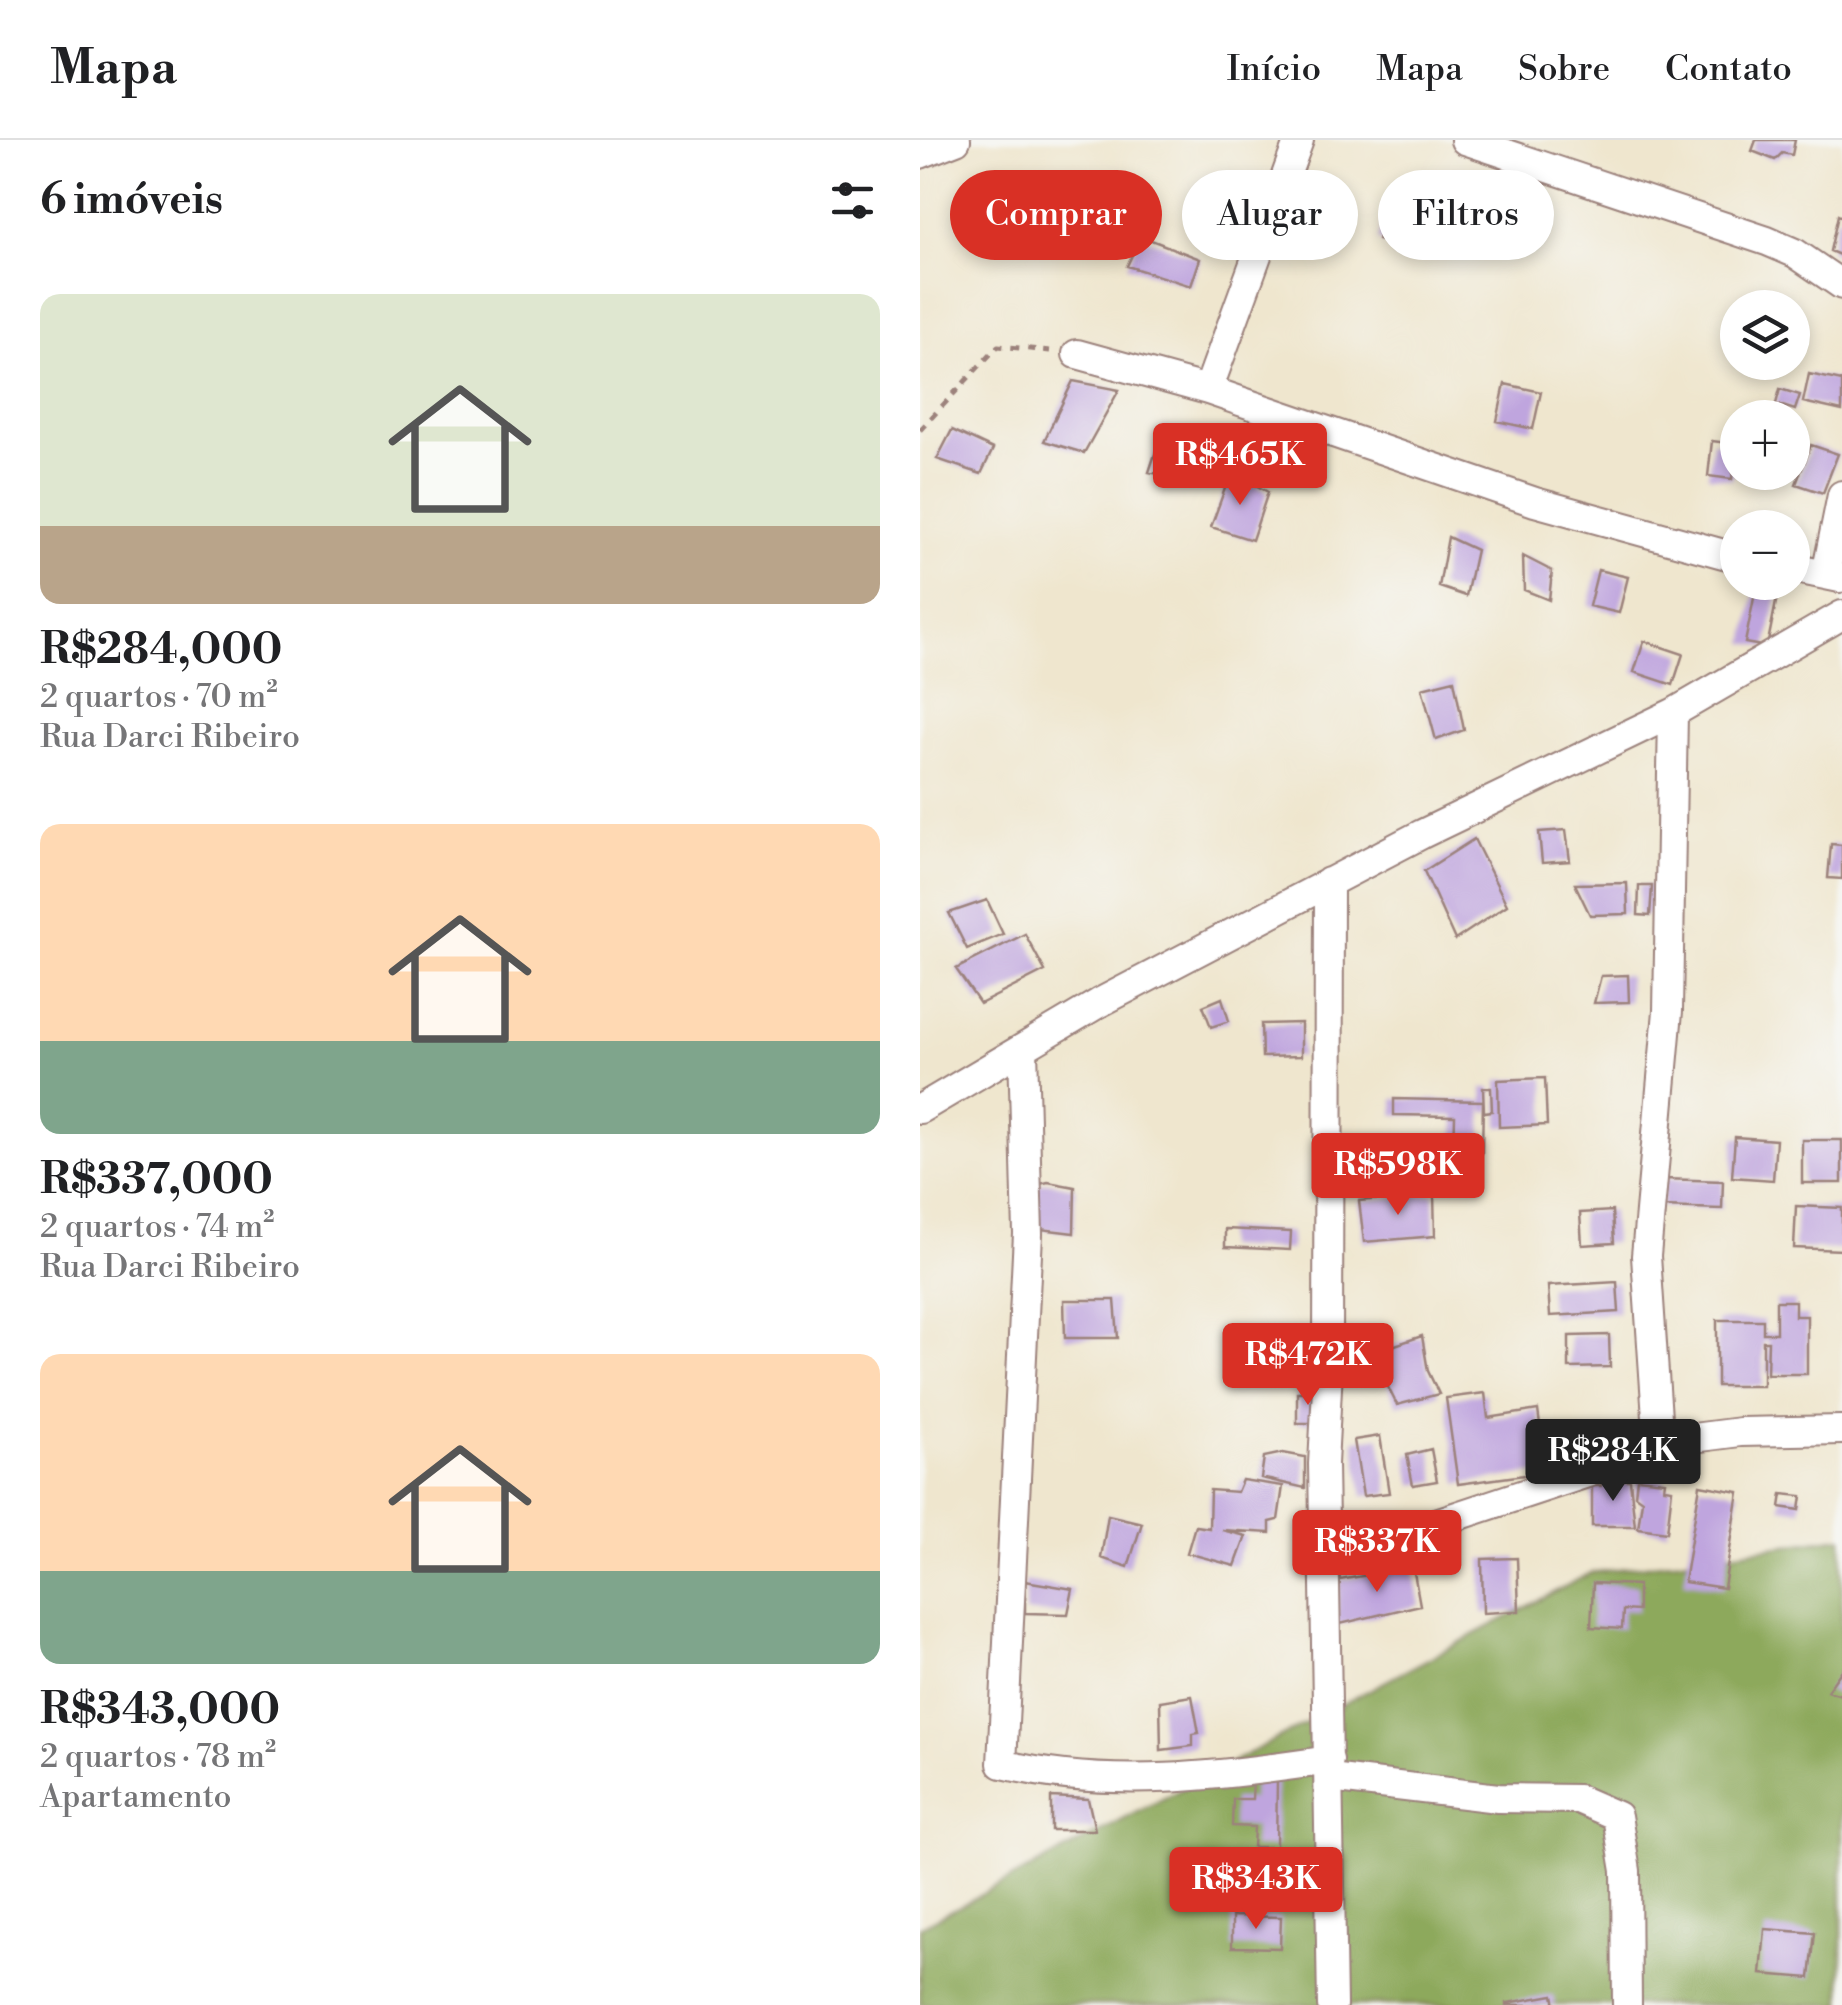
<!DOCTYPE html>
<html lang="pt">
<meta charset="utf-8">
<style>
body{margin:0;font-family:"Libre Bodoni",serif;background:#f2f2f2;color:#202124;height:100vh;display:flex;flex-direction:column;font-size:38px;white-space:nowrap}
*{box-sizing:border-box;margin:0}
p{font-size:32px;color:#757577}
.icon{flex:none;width:55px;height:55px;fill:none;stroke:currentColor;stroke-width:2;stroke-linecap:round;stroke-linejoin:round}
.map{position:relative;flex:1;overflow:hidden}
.details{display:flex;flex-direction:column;background:#fff;width:920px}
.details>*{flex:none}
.hud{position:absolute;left:30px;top:30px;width:740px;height:90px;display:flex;gap:20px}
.controls{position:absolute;left:800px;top:150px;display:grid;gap:20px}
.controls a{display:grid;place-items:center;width:90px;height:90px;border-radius:50%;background:#fff;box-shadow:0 5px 15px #0003;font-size:50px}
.price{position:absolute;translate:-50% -85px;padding:0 22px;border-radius:10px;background:#d93025;color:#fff;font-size:32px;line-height:65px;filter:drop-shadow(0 2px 5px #0008)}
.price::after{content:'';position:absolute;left:50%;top:60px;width:30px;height:22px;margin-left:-15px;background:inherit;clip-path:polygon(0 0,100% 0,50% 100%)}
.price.on{background:#222;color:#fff}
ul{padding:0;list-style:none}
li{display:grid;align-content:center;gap:20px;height:530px;padding:0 40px}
li span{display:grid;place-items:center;height:310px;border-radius:20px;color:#555}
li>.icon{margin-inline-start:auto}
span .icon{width:180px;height:180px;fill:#fffc;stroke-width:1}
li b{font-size:42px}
h2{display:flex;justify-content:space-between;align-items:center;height:120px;padding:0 40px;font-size:42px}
.pill{padding:0 35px;border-radius:45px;background:#fff;box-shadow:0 5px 15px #0003;font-size:35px;line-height:90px}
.pill.on{background:#d93025;color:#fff}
header{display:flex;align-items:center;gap:60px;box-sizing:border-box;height:140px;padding:0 50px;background:#fff;border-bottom:2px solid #e0e0e0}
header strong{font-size:48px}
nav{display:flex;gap:55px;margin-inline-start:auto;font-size:35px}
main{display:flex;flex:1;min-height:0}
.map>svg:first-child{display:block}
.forest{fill:#8da95b;stroke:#6c6443;stroke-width:2.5}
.building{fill:#bfa5de}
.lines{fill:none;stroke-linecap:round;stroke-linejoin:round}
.street-casing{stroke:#9c827c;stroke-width:32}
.path{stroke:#9c827c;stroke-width:5;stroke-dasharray:8 8;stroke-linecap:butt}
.street{stroke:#fff;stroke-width:28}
</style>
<header>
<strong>Mapa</strong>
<nav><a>Início</a><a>Mapa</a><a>Sobre</a><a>Contato</a></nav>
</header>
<main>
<section class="details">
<h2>6 imóveis<svg class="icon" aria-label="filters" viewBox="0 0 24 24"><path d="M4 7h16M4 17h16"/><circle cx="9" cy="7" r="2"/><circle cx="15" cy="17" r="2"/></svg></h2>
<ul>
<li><span style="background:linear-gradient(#dfe7d0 75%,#b9a48a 0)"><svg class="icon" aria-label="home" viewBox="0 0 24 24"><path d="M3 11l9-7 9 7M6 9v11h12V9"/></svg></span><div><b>R$284,000</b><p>2 quartos · 70 m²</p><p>Rua Darci Ribeiro</p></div></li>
<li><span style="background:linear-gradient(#ffd9b3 70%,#7fa58c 0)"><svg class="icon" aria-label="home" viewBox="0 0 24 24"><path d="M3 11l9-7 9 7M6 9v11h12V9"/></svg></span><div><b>R$337,000</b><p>2 quartos · 74 m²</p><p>Rua Darci Ribeiro</p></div></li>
<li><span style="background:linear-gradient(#ffd9b3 70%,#7fa58c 0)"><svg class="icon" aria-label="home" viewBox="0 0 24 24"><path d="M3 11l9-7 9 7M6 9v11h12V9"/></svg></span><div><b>R$343,000</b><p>2 quartos · 78 m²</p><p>Apartamento</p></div></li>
</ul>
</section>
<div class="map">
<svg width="922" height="1865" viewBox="0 0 922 1865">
<rect width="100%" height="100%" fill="#f6f6f2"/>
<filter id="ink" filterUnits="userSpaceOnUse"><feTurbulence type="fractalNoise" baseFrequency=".01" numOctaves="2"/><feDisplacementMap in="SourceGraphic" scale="20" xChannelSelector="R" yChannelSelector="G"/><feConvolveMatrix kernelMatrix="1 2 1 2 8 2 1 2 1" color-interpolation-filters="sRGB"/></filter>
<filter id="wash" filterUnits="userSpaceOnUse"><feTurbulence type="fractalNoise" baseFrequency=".0048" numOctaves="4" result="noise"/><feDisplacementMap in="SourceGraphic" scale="40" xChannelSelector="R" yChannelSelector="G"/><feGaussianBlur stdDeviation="2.25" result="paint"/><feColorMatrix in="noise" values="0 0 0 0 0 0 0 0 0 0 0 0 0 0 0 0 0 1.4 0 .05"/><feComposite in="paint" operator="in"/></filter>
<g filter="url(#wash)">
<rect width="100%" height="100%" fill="#efe6ce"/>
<path class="forest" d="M922,1397V1865H0V1787L671,1433Z"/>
<g id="blocks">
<path class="building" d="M836,0H875L872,15L862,13L855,20L832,11Z
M467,69L492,75L482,108L458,100Z
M918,75L922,77V116L910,111Z
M221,96L280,119L271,146L207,126Z
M889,234L922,241V271L883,262Z
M153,241L199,250L164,313L124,301Z
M585,244L621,252L613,289L577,281Z
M860,249L880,255L875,270L856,264Z
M244,287L281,301L275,341L229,332Z
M32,290L73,309L61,334L17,319Z
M792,301L816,304L812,339L788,336Z
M891,305L918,314L903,353L876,344Z
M311,332L348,352L332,400L291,387Z
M528,397L556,410L546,456L519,447Z
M603,416L632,431L629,460L604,450Z
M678,430L708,437L699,473L669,466Z
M835,453L857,457L847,507L825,503Z
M724,501L763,514L753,545L714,532Z
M534,540L544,590L516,600L502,548Z
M646,690L650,721L622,723L619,692Z
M554,699L587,765L535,800L504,731Z
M911,704L922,705V739L908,738Z
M707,743L708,774L670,775L655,744Z
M719,746H732L730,776L718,775Z
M67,760L83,794L47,809L29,773Z
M105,794L125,831L60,864L36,829Z
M708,835L709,862L674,863L681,836Z
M302,858L309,881L291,887L283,866Z
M381,883V916L342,917L341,884Z
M625,938L627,985L579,987L578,940Z
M563,948H571L572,971L564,972Z
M474,959L563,961L562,1013L534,1012L535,976L474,975Z
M815,997L856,1000L853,1040L812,1037Z
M882,1000H922V1043H882Z
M743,1039L803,1041L802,1069L742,1067Z
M128,1042L155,1047L154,1093L112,1088V1046Z
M514,1054L515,1096L444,1102L439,1061Z
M876,1066L922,1068V1110L874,1108Z
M692,1071L694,1103L662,1105L660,1073Z
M305,1089L371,1092L370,1110L305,1107Z
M697,1142L699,1172L630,1176L628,1146Z
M144,1160H195L198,1198H145Z
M856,1161H875V1176H887V1234H847L848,1201H843V1246H797V1180H843V1193H856Z
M689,1195L690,1227L649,1228V1196Z
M502,1196L508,1231L519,1254L477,1265L464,1239L460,1210Z
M377,1252H399L400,1283H377Z
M565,1253L568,1278L618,1270L626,1332L538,1344L526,1258Z
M460,1296L469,1353L443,1356L434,1300Z
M511,1309L517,1341L493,1345L487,1315Z
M363,1313L385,1317V1348L341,1338L344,1317Z
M717,1338L745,1341L744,1348L752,1349L747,1392L718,1388L722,1360L715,1355Z
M322,1340L363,1346L358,1380L350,1382V1393L302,1390L326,1396L315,1426L267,1413L275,1386L289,1388L290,1350L317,1352Z
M681,1340H710L715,1386H672V1346H681Z
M780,1345L819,1352L804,1448L764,1442Z
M862,1354L882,1356L880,1370L860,1367Z
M188,1375L222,1383L208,1427L181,1418Z
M458,1409L461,1427L421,1434L418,1419Z
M597,1418L599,1471L563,1473L562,1419Z
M493,1427L500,1465L416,1485L420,1440Z
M105,1441L153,1449L148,1474L105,1473Z
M673,1443L718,1445V1471L703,1470L702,1489L671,1487Z
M922,1530V1555L907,1551Z
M272,1556L279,1593L273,1594V1606L241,1610L240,1561Z
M333,1640H357L356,1707H333L334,1687L312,1686L313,1659H332Z
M131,1657L168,1659L175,1690H131Z
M294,1738L334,1739L333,1769L293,1768Z
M312,1776L361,1777L360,1808L312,1807Z
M845,1789L895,1793L890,1838L841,1834Z
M633,1855L635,1865H587V1863Z"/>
</g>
</g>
<g filter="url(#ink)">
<use href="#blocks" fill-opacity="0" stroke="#9c827c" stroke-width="2.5"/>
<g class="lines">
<g class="street-casing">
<path id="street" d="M545,0L847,101L875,113L922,145
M0,14L36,0
M157,214L288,250L615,362L818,418
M288,250L379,0
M872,428L920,438
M906,435L922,355
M409,742L408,1229L403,1324L412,1865
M103,908L108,1094L82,1624C188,1650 304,1636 409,1620
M0,969L179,863L502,694L753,573L922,475
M739,1307L726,1116L748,871L753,573
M407,1404L507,1386L773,1298L820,1292L922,1290
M410,1638L578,1658L658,1659L697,1676L706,1731L707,1865"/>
</g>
<path class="path" d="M0,290L78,206L130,211"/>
<use href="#street" class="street"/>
</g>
</g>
</svg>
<div class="controls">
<a><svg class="icon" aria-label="layers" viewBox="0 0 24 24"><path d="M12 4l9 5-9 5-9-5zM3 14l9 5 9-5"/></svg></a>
<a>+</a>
<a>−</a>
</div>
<b class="price" style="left:320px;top:368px">R$465K</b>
<b class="price" style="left:478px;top:1078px">R$598K</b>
<b class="price" style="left:388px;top:1268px">R$472K</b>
<b class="price on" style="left:693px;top:1364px">R$284K</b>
<b class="price" style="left:457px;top:1455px">R$337K</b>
<b class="price" style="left:336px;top:1792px">R$343K</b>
<div class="hud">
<a class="pill on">Comprar</a>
<a class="pill">Alugar</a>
<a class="pill">Filtros</a>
</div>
</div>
</main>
